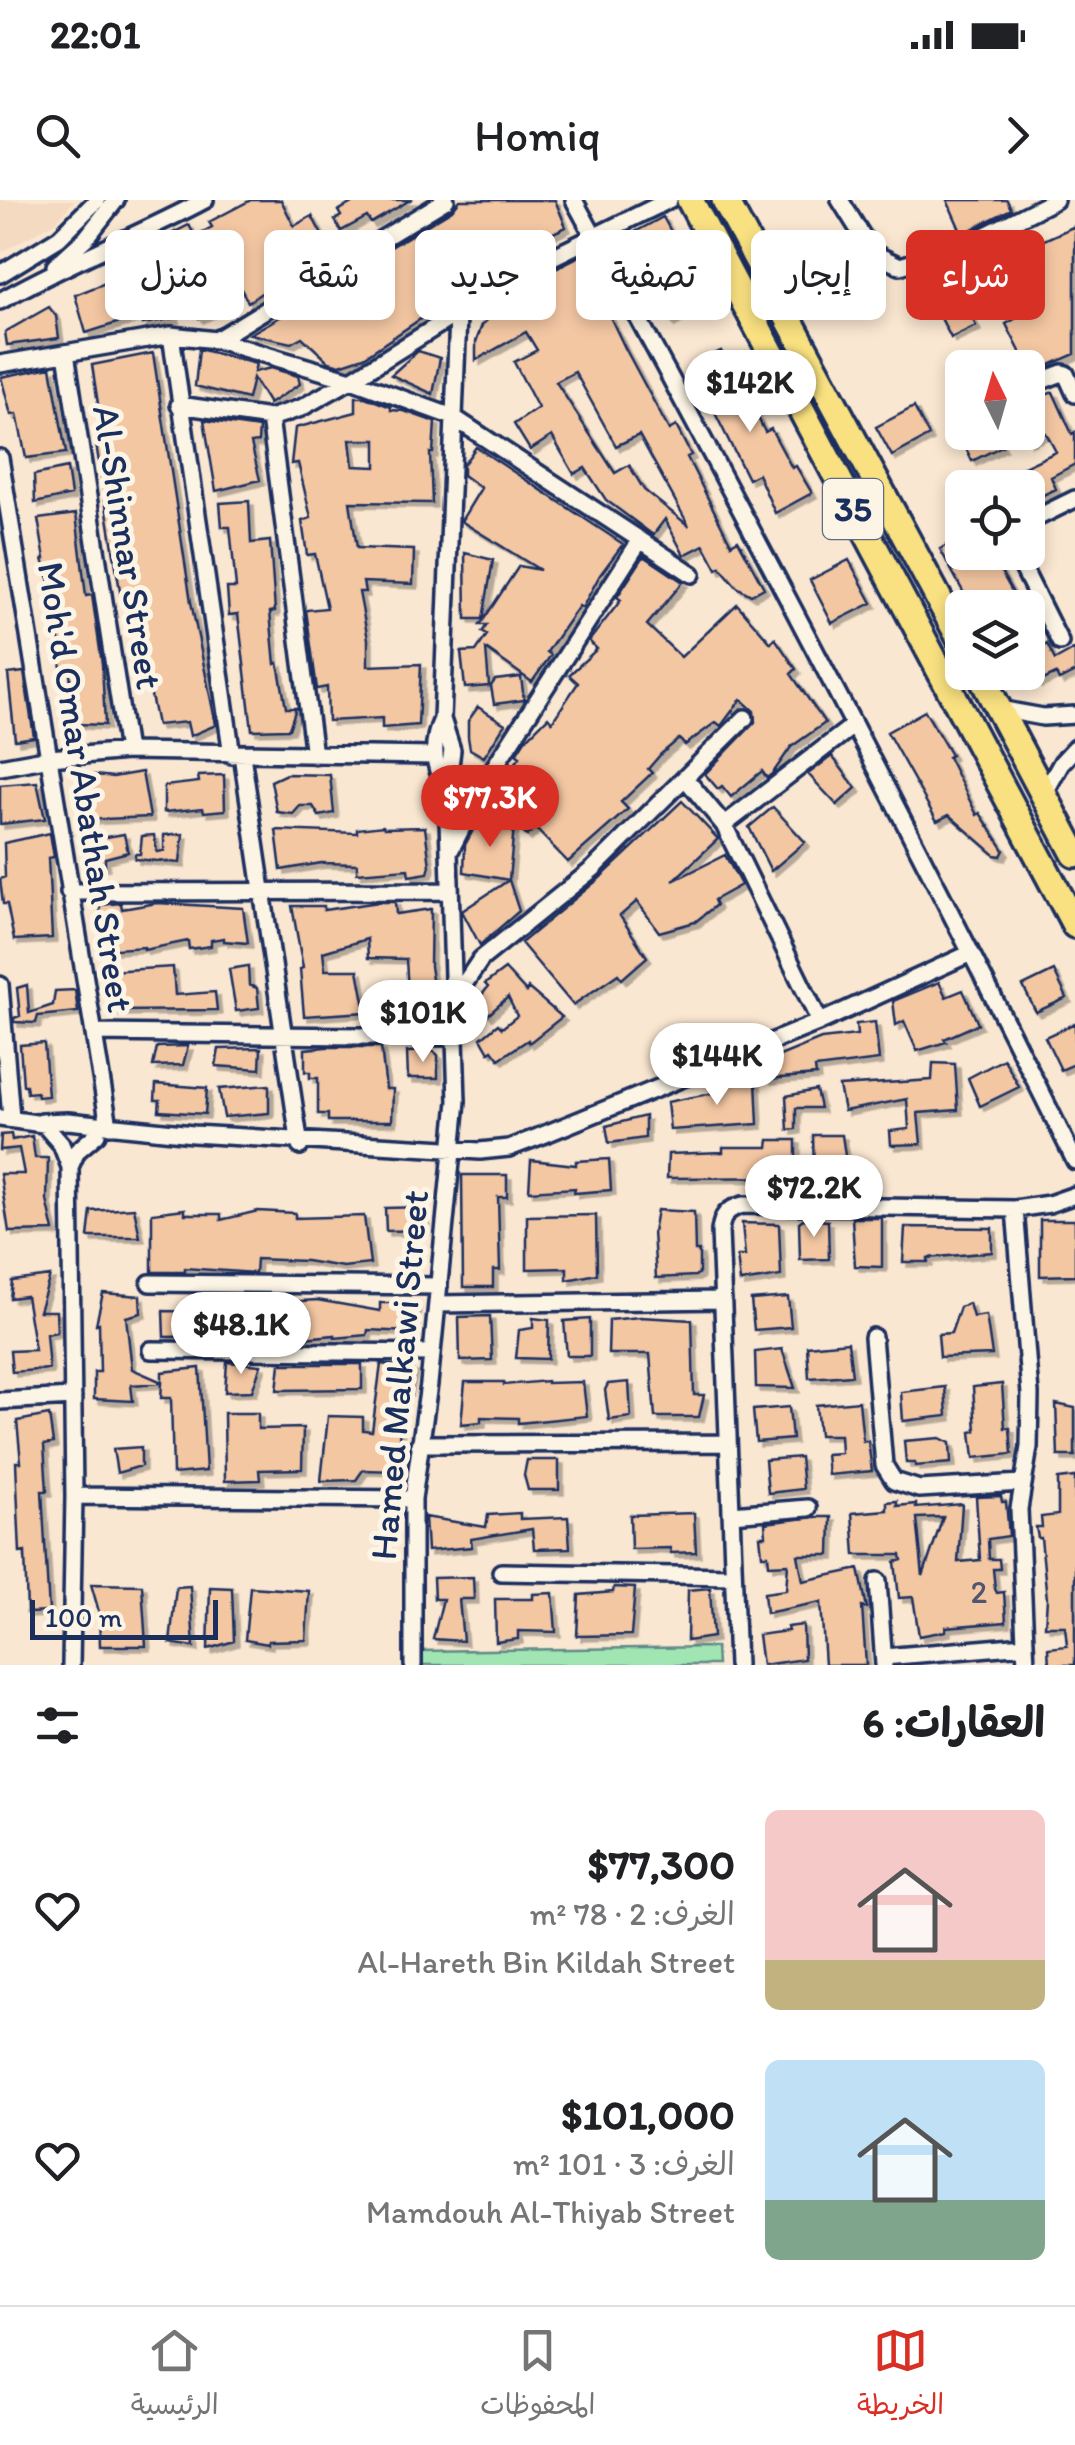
<!DOCTYPE html>
<html lang="ar">
<meta charset="utf-8">
<style>
body{margin:0;font-family:Itim,"Playpen Sans Arabic",sans-serif;background:#f2f2f2;color:#202124;direction:rtl;height:100vh;display:flex;flex-direction:column;font-size:38px;white-space:nowrap}
*{box-sizing:border-box;margin:0}
p{font-size:32px;color:#757577}
.icon{flex:none;width:55px;height:55px;fill:none;stroke:currentColor;stroke-width:2;stroke-linecap:round;stroke-linejoin:round}
.map{position:relative;height:1465px;overflow:hidden;direction:ltr}
.side{display:flex;flex-direction:column;background:#fff;flex:1}
.side>*{flex:none}
.banner{position:absolute;left:30px;top:30px;width:1015px;height:90px;direction:rtl;display:flex;gap:20px}
.needle{width:65px;rotate:355deg}
.tools{position:absolute;left:945px;top:150px;display:grid;gap:20px}
.tools a{display:grid;place-items:center;width:100px;height:100px;border-radius:15px;background:#fff;box-shadow:0 5px 15px #0003;font-size:50px}
.scale{position:absolute;left:30px;bottom:25px;width:188px;box-sizing:border-box;padding-left:10px;border:5px solid #1b2f5e;border-top:0;font-size:28px;line-height:35px;white-space:nowrap;color:#1b2f5e;-webkit-text-stroke:8px #fcf5e5;paint-order:stroke}
.price{position:absolute;translate:-50% -85px;padding:0 22px;border-radius:35px;background:#fff;color:#222;font-size:32px;line-height:65px;filter:drop-shadow(0 2px 5px #0008)}
.price::after{content:'';position:absolute;left:50%;top:60px;width:30px;height:22px;margin-left:-15px;background:inherit;clip-path:polygon(0 0,100% 0,50% 100%)}
.price.active{background:#d93025;color:#fff}
ul{padding:0;list-style:none}
li{display:flex;align-items:center;gap:30px;height:250px;padding:0 30px}
li span{display:grid;place-items:center;flex:none;width:280px;height:200px;border-radius:15px;color:#555}
li>.icon{margin-inline-start:auto}
span .icon{width:120px;height:120px;fill:#fffc;stroke-width:1}
li b{font-size:42px}
h2{display:flex;justify-content:space-between;align-items:center;height:120px;padding:0 30px;font-size:42px}
.chip{padding:0 35px;border-radius:15px;background:#fff;box-shadow:0 5px 15px #0003;font-size:35px;line-height:90px}
.chip.active{background:#d93025;color:#fff}
.status{display:flex;justify-content:space-between;align-items:center;height:70px;padding:0 50px;background:#fff;direction:ltr}
.status svg{height:28px;fill:currentColor}
header{display:flex;justify-content:space-between;align-items:center;height:130px;padding:0 30px;background:#fff;font-size:45px;font-weight:600}
.tab-bar{display:flex;justify-content:space-around;align-items:center;height:140px;border-top:2px solid #e0e0e0;background:#fff;font-size:28px;color:#757577}
.tab-bar a{display:grid;justify-items:center;gap:5px}
.tab-bar .active{color:#d93025}
.map>svg:first-child{display:block}
.built{fill:#f4dac1}
.green{fill:#a1e6b2;stroke:#5e8a88;stroke-width:2.5}
.building{fill:#f4c7a3;stroke:#1b2f5e;stroke-width:2.5;fill-rule:evenodd;filter:url(#shadow)}
.lines{fill:none;stroke-linecap:round;stroke-linejoin:round}
.minor-casing{stroke:#1b2f5e;stroke-width:22}
.highway-casing{stroke:#1b2f5e;stroke-width:32}
.minor{stroke:#fcf5e5;stroke-width:15}
.highway{stroke:#f9e181;stroke-width:25}
.labels{text-anchor:middle;dominant-baseline:central;stroke-width:10;stroke-linejoin:round;paint-order:stroke}
.number-label{font-size:32px;fill:#51556f}
.shield{fill:#fcf5e5;stroke:#5e6a86;stroke-width:2.5}
.shield-label{font-size:35px;font-weight:bold;fill:#1b2f5e}
.street-label{font-size:38px;fill:#1b2f5e;stroke:#fcf5e5}
</style>
<div class="status"><b>22:01</b><svg viewBox="0 0 49 12"><path d="M0 12V9h3v3zM5 12V6h3v6zM10 12V3h3v9zM15 12V0h3v12zM26 1h20v11H26zM47 4h2v5h-2z"/></svg></div>
<header><svg class="icon" aria-label="forward" viewBox="0 0 24 24"><path d="M9 5l7 7-7 7"/></svg>Homiq<svg class="icon" aria-label="search" viewBox="0 0 24 24"><circle cx="10" cy="10" r="6"/><path d="M15 15l6 6"/></svg></header>
<div class="map">
<svg width="1075" height="1465" viewBox="0 0 1075 1465">
<defs>
<filter id="shadow"><feDropShadow dx="4.5" dy="4.5" stdDeviation="0" flood-color="#0004"/></filter>
</defs>
<rect width="100%" height="100%" fill="#fae7d1"/>
<filter id="ink" filterUnits="userSpaceOnUse"><feTurbulence type="fractalNoise" baseFrequency=".01" numOctaves="2"/><feDisplacementMap in="SourceGraphic" scale="20" xChannelSelector="R" yChannelSelector="G"/><feConvolveMatrix kernelMatrix="1 2 1 2 8 2 1 2 1" color-interpolation-filters="sRGB"/></filter>
<g filter="url(#ink)">
<path class="built" d="M0,0H75L57,21L0,53Z"/>
<path class="green" d="M716,1447L717,1465H418V1451Z"/>
<path class="building" d="M251,0H281L294,26L312,16L332,54L300,71L299,68L248,102L227,63L210,72L226,105L199,118L186,91L191,89L165,37L189,25L195,36L212,27L209,22Z
M357,0H410L371,23L367,17L341,31L335,20L341,16L338,11Z
M460,0H555L566,27L523,47L524,49L364,157L340,165L329,162L302,137L291,143L250,134L366,68L363,64L452,10Z
M947,0H1007L1011,9L962,34Z
M663,17L709,101L670,122L624,38Z
M1075,26V154L1031,173L1006,124L1043,103L1017,52Z
M161,45L166,68L121,97L169,88L175,118L143,124L142,115L86,133L75,95L131,73L127,67Z
M586,53L613,97L603,102L625,148L669,230L676,226L691,255L687,257L731,344L738,340L764,388L751,395L737,387L720,367L717,369L704,345L684,355L665,319L653,335L606,300L585,268L574,274L552,236L530,250L514,224L538,208L514,162L537,150L526,132L476,160V142L482,125L496,111L498,114L543,88L538,77ZM575,172L616,246L639,235L689,326L644,290L629,265L615,273L556,182Z
M953,80L976,126L951,138L928,92Z
M49,107L56,116L59,138L7,145L5,132Z
M199,149L256,164L254,172L271,168L298,176L300,184L269,204L253,178L248,199L195,186Z
M418,151L440,158L433,194L391,175Z
M721,151L740,191L744,189L765,232L771,229L792,268L796,266L812,293L775,313L758,274L748,279L691,165Z
M153,153L191,402L216,525L190,536L187,522L157,525L132,401L122,403L95,238L103,236L92,165Z
M51,167L66,253L26,258L17,214L11,215L1,177Z
M1053,192L1072,234L1075,232V264L1051,277L1056,289L1028,302V288H1013L1007,275L1056,252L1046,233L1028,241V202Z
M356,197H365L391,207V210L404,211L435,222L433,253H430L432,303L350,302L357,348L414,350L413,384L363,382L365,392H359L368,439V466L421,464L418,525L382,528V518L328,521L327,487L317,489L306,410L327,408L315,354L307,355L302,321L311,318L298,263L291,264L295,228L356,212ZM350,240H376V267L353,266Z
M914,207L929,236L892,256L876,227Z
M204,220L259,228L258,242L251,243L260,280L216,291Z
M958,232H995L1002,246L972,261Z
M476,247L623,344L600,375L582,408L579,406L547,452L551,455L532,482L486,449L489,486L465,488L461,452L476,451L487,435L482,432L487,425H480L519,366L540,370L461,321L481,288L463,275V265Z
M67,268L71,295L35,303L34,275Z
M249,301L251,343L270,341L275,411L270,412L275,464L278,463L286,508H296L289,529L252,530L238,414L229,415L227,388H236L230,327H222L220,303Z
M76,314L86,396L92,395L102,464L105,525L76,524L69,466L61,467L55,445L60,444L50,399L55,398L43,359H45L38,319Z
M962,337V352H990L1014,395L991,408H972L940,349Z
M465,353L493,360L483,419H466Z
M644,356L683,382L647,425L681,457L737,404L771,443L775,438L796,469L791,474L825,523L791,547L773,573L767,578L762,571L731,597L722,586L718,589L705,574L755,522L754,511L741,499L721,526L716,522L685,545L679,539L661,554L648,569L652,573L621,602L628,609L568,662L535,628L527,636L488,600L520,557L516,554L525,540L548,517L552,522L578,483L569,475L597,449L589,441L621,400L617,397Z
M849,360L872,403L832,423L810,380Z
M1028,430L1038,449L1047,444L1055,460L1075,449V472L1059,480L1056,474L1037,483L1028,466Z
M24,472L34,537L15,540L8,474Z
M521,477L524,500L494,504L491,486L495,480Z
M478,507L505,524L484,557L470,549L468,537V521Z
M925,511L951,555L948,557L977,615L980,613L1004,650L1001,656L995,655L949,615L937,621L887,532Z
M832,556L856,588L837,605L808,574Z
M142,572L150,617L81,620L79,599L87,574L113,577Z
M286,574L330,575L334,613L319,616L313,606H300L293,614L277,612L271,581Z
M224,575L225,610L204,612L203,608L164,612V586L199,582L198,576Z
M37,582L45,619L0,624V585Z
M682,601L718,639L673,681L725,655L741,685L714,700L716,705L695,722L659,732L637,701L620,716L647,757L622,779L618,774L573,805L521,743L600,678Z
M773,607L805,642L771,671L749,627Z
M478,621L514,626L509,680L464,672L465,645Z
M383,626L384,628L425,627L430,666L428,673L409,676L408,669L357,673V664L321,663L281,670L276,630L357,633V629Z
M50,633L54,657L48,658L52,738L14,740L7,704H3L0,679L5,677L4,643Z
M124,634L128,652L105,658V665L88,668L82,641Z
M183,634L180,663L135,659V654H140L142,636L154,635L157,652L164,651V635Z
M509,680L519,711L480,745L462,711Z
M379,702H395L396,714L431,709L430,766L433,786L438,785L439,807L409,809L406,759L368,758L367,739L323,752L325,770H358L366,812L304,816L300,769L303,768L292,706H324V710Z
M121,703L122,709L157,703L243,708L248,743L224,741V738L211,740V746L189,749L188,741L144,750V747L102,750L100,705Z
M248,766L249,785L257,788L259,808L236,811L229,769Z
M173,767L175,795L215,792L217,810L115,811L109,771Z
M505,769L526,792L528,788L562,817L529,843L528,840L499,859L492,850L489,852L481,838L498,824L502,828L517,816L508,797L488,815L478,800L488,787L485,784Z
M1054,771L1067,798L1036,812L1023,786Z
M939,782L946,797L963,790L978,824L944,839L946,842L917,851L904,821L896,825L893,801Z
M27,785L29,813L53,805L55,791L75,790L78,812L38,816L36,823L14,822V818L20,816L17,788Z
M875,822L879,860L815,868L816,875L767,879L770,860L821,839L857,835L856,824Z
M1075,823V864L1061,870L1045,837Z
M44,843L48,896L38,897L37,892L27,893L26,885H23L20,845Z
M188,846L183,865L153,866L157,847Z
M326,847H381L386,889H393L392,921H328V914H318V878H310V872H305V849Z
M261,848L260,869L216,866L219,849Z
M433,851L438,855V878H408L407,852Z
M1004,859L1019,887L980,906L968,878Z
M933,863L955,864L958,910L918,913L921,944L891,945L890,931L909,929L907,899L844,911L839,886L932,880Z
M756,881L758,924L670,930L667,902L724,891L723,882Z
M156,884L207,888L205,914L159,911L160,900H155Z
M269,885V913L224,917L219,889Z
M816,890L820,908H796V929L788,930L786,896Z
M645,916V938L609,943L606,926Z
M11,934L12,940L32,936L35,958H48L47,1000L54,1031L9,1032L0,974H24L19,948L0,950L1,935Z
M813,935H842L847,969L814,974Z
M769,940H796V977L667,978L668,954L723,952V947H768Z
M609,959L611,990L574,993L575,988L529,991L531,960L576,965V961Z
M462,975H507V997H498L500,1070H493V1087H463Z
M424,1007L425,1030L386,1031L385,1008Z
M134,1008L140,1037H88L91,1011Z
M185,1009V1014H221V1020L258,1011L295,1013V1018L364,1016L370,1064L343,1067L306,1061L256,1059L255,1073L185,1068V1072H152V1013Z
M657,1010L694,1012L695,1051H699V1073L695,1076L656,1078L653,1032Z
M596,1015L597,1074L567,1080V1068L527,1069V1016Z
M852,1018H882V1067L855,1066Z
M803,1019L828,1021L829,1059L800,1060L799,1022Z
M1040,1020H1075V1075L1040,1076Z
M742,1023L779,1024L781,1076L740,1082L737,1056H745Z
M905,1027L992,1028V1052L928,1058V1062H903Z
M50,1076L39,1111H56L57,1132L46,1134L49,1169L12,1172L10,1151L35,1150L26,1096L10,1098L12,1081Z
M103,1093L140,1096L141,1113L126,1117L132,1169L162,1182V1172L200,1168L206,1271L173,1274L171,1198H161L162,1183L131,1185L133,1201L94,1199V1172H100L99,1123L96,1124Z
M788,1097L791,1127L754,1130L751,1100Z
M317,1100L380,1111V1103H416L415,1120H410V1132L368,1130L367,1135L335,1138V1135L283,1140L287,1102Z
M262,1102L265,1134L230,1130L229,1105Z
M969,1103L973,1117L986,1115L992,1155L940,1157L938,1134L951,1133L960,1107Z
M163,1111L206,1112L212,1123L208,1136L164,1137Z
M490,1116L492,1160L460,1161L459,1117Z
M640,1117L692,1120L694,1195H704L699,1217H655L650,1154H608L609,1120Z
M533,1118L549,1120L548,1159L516,1158L519,1130L533,1128Z
M590,1119V1156H567L564,1121Z
M848,1142L852,1175L809,1178L807,1146Z
M782,1149L795,1188L756,1187L755,1152Z
M227,1162L261,1165L252,1191L225,1192Z
M280,1164H362V1189L277,1190Z
M381,1164L413,1168L408,1192L401,1191L398,1271L363,1270L356,1280L321,1281L328,1216L363,1217V1230L372,1231Z
M547,1181V1183L583,1182L587,1216L518,1223V1218L481,1217V1222L461,1224L465,1182H504V1185Z
M629,1182L631,1217L609,1220L605,1190L608,1184Z
M1002,1184L1005,1228H1010L1012,1254L974,1258L971,1232L976,1231L973,1187Z
M945,1187L947,1216L903,1221L901,1192Z
M859,1201L863,1241H868L872,1271L828,1275L826,1254L841,1253L840,1235H819L816,1205Z
M1056,1204L1075,1208V1256H1058Z
M789,1207L792,1239L756,1242L753,1210Z
M224,1213H258V1229L303,1228L302,1269L259,1270L260,1280L225,1281Z
M49,1215L53,1243L44,1245L47,1291H42L49,1412L27,1413L25,1352L20,1353L19,1331L16,1262H21L17,1221Z
M940,1238L950,1243L951,1263L915,1266V1263H906L904,1241Z
M141,1247V1266L117,1273L113,1249Z
M800,1257L803,1289L768,1293L765,1260Z
M527,1260H559V1290H528L524,1275Z
M1075,1277V1465H1049L1048,1448L1067,1446L1065,1426H1045L1047,1399L1041,1338H1038L1036,1327H1042L1041,1317L1058,1315V1279Z
M1001,1296L1002,1302H1006L1009,1336L988,1339L989,1359H999L1000,1369H993L995,1389L997,1393L1004,1392L1006,1422L946,1427V1431L919,1436L913,1397L899,1398L895,1362L902,1360L901,1355H855L852,1313L887,1310V1302L897,1301V1306L916,1304V1308L962,1304L958,1362L980,1360L976,1297ZM943,1317L923,1376L917,1318Z
M520,1313V1319L568,1317L570,1348L534,1349L532,1329L471,1339L472,1347L427,1351L425,1317L486,1327L488,1315Z
M694,1313L696,1352L671,1353L670,1348L631,1349L630,1315Z
M814,1317H831L830,1355H798L803,1381L859,1369L867,1408L862,1407L866,1465H825L821,1402L766,1413L764,1393L786,1390L788,1364L769,1365L768,1355H762L760,1336H766L765,1323Z
M473,1377L474,1399H459L463,1441L433,1439L443,1399H434L433,1378Z
M91,1384L142,1385L146,1446H100L99,1412Z
M190,1386L194,1447L170,1443L176,1387Z
M210,1387L232,1388L234,1441L208,1449Z
M250,1387L309,1391L306,1440L268,1441V1444L245,1440Z
M614,1387L635,1388L631,1435L577,1436L579,1395L613,1392Z
M710,1388L713,1437L687,1441L688,1390Z
M553,1393L556,1432L518,1431V1439L496,1442L495,1399H533V1394Z
M803,1425L804,1459L762,1465L758,1435L788,1431L787,1427Z"/>
<g class="lines">
<g class="minor-casing">
<path id="minor" d="M574,0C747,317 915,637 1075,961
M840,0L873,53L900,66L958,49L1055,0
M55,66L87,37L116,0
M0,74L59,38L97,0
M0,101C66,63 138,36 205,0
M171,135L232,555
M216,140L446,0
M66,153L127,551
M0,164L171,135L216,140L351,180L453,217L692,374
M1028,186L1062,173L1066,174L1075,194
M179,205L270,218L301,208L351,180L530,68L669,0
M270,218L314,555
M0,258L109,926
M1028,322L1075,299
M1015,352L1060,442
M999,509L1043,517L1075,515
M242,555L300,946
M0,567L50,558L127,551L434,556
M451,572L464,581L486,580
M685,578L724,625L820,822
M447,589C432,566 431,543 442,519L458,116
M1044,594L1062,562L1075,548
M724,625L854,525
M451,649L486,580L639,342
M69,692L449,691
M0,785L11,918
M454,799L481,759L593,669L745,518
M94,833L455,837
M0,918L50,925
M42,922L68,921L193,934L480,951L509,948L538,937L820,822L971,753
M42,922L61,944L70,967L74,1296L71,1465
M70,967L77,951L97,934
M1015,1009L1030,1194L1029,1247L1019,1309L1026,1465
M150,1083L439,1086
M437,1104L723,1100
M873,1137L884,1265L894,1281L919,1289L1022,1283
M151,1150L431,1153
M0,1201L73,1197
M419,1244L728,1243
M74,1296L413,1299
M731,1314L808,1308
M501,1372L733,1376
M878,1381L884,1465
M884,1457L1025,1445
M413,1465V1299L429,1184L457,901L447,589L452,550L442,519
M737,1465L720,1031C722,1015 727,1009 743,1005L1015,1009L1049,1004L1075,995"/>
</g>
<g class="highway-casing">
<path id="highway" d="M690,0L1075,725
M725,0L962,442
M979,472L1075,654"/>
</g>
<use href="#minor" class="minor"/>
<use href="#highway" class="highway"/>
</g>
</g>
<g class="labels">
<g class="number-label">
<text x="979" y="1392">2</text>
</g>
<rect class="shield" x="823" y="279" width="60" height="60" rx="8"/>
<g class="shield-label">
<text x="853" y="309">35</text>
</g>
<g class="street-label">
<text transform="translate(128 347) rotate(81)">Al-Shinnar Street</text>
<text transform="translate(86 587) rotate(81)">Moh'd Omar Abathah Street</text>
<text transform="translate(399 1175) rotate(-85)">Hamed Malkawi Street</text>
</g>
</g>
</svg>
<div class="tools">
<a><svg class="needle" viewBox="-14 -14 28 28"><path d="M0-13l5 13h-10z" fill="#e53935"/><path d="M0 13l5-13h-10z" fill="#757577"/></svg></a>
<a><svg class="icon" aria-label="locate" viewBox="0 0 24 24"><circle cx="12" cy="12" r="6"/><path d="M12 2v4M12 18v4M2 12h4M18 12h4"/></svg></a>
<a><svg class="icon" aria-label="layers" viewBox="0 0 24 24"><path d="M12 4l9 5-9 5-9-5zM3 14l9 5 9-5"/></svg></a>
</div>
<div class="scale">100 m</div>
<b class="price" style="left:750px;top:235px">$142K</b>
<b class="price active" style="left:490px;top:650px">$77.3K</b>
<b class="price" style="left:423px;top:865px">$101K</b>
<b class="price" style="left:717px;top:908px">$144K</b>
<b class="price" style="left:814px;top:1040px">$72.2K</b>
<b class="price" style="left:241px;top:1177px">$48.1K</b>
<div class="banner">
<a class="chip active">شراء</a>
<a class="chip">إيجار</a>
<a class="chip">تصفية</a>
<a class="chip">جديد</a>
<a class="chip">شقة</a>
<a class="chip">منزل</a>
</div>
</div>
<section class="side">
<h2>العقارات: 6<svg class="icon" aria-label="filters" viewBox="0 0 24 24"><path d="M4 7h16M4 17h16"/><circle cx="9" cy="7" r="2"/><circle cx="15" cy="17" r="2"/></svg></h2>
<ul>
<li><span style="background:linear-gradient(#f6c9c9 75%,#c2b280 0)"><svg class="icon" aria-label="home" viewBox="0 0 24 24"><path d="M3 11l9-7 9 7M6 9v11h12V9"/></svg></span><div><b>$77,300</b><p>الغرف: 2 · 78 m²</p><p>Al-Hareth Bin Kildah Street</p></div><svg class="icon" aria-label="heart" viewBox="0 0 24 24"><path d="M12 20l-8-8c-3-5 5-10 8-4 3-6 11-1 8 4z"/></svg></li>
<li><span style="background:linear-gradient(#bfe0f5 70%,#7fa58c 0)"><svg class="icon" aria-label="home" viewBox="0 0 24 24"><path d="M3 11l9-7 9 7M6 9v11h12V9"/></svg></span><div><b>$101,000</b><p>الغرف: 3 · 101 m²</p><p>Mamdouh Al-Thiyab Street</p></div><svg class="icon" aria-label="heart" viewBox="0 0 24 24"><path d="M12 20l-8-8c-3-5 5-10 8-4 3-6 11-1 8 4z"/></svg></li>
</ul>
</section>
<nav class="tab-bar">
<a class="active"><svg class="icon" aria-label="map" viewBox="0 0 24 24"><path d="M3 6l6-2 6 2 6-2v14l-6 2-6-2-6 2zM9 4v14M15 6v14"/></svg>الخريطة</a>
<a><svg class="icon" aria-label="saved" viewBox="0 0 24 24"><path d="M7 4h10v16l-5-4-5 4z"/></svg>المحفوظات</a>
<a><svg class="icon" aria-label="home" viewBox="0 0 24 24"><path d="M3 11l9-7 9 7M6 9v11h12V9"/></svg>الرئيسية</a>
</nav>
